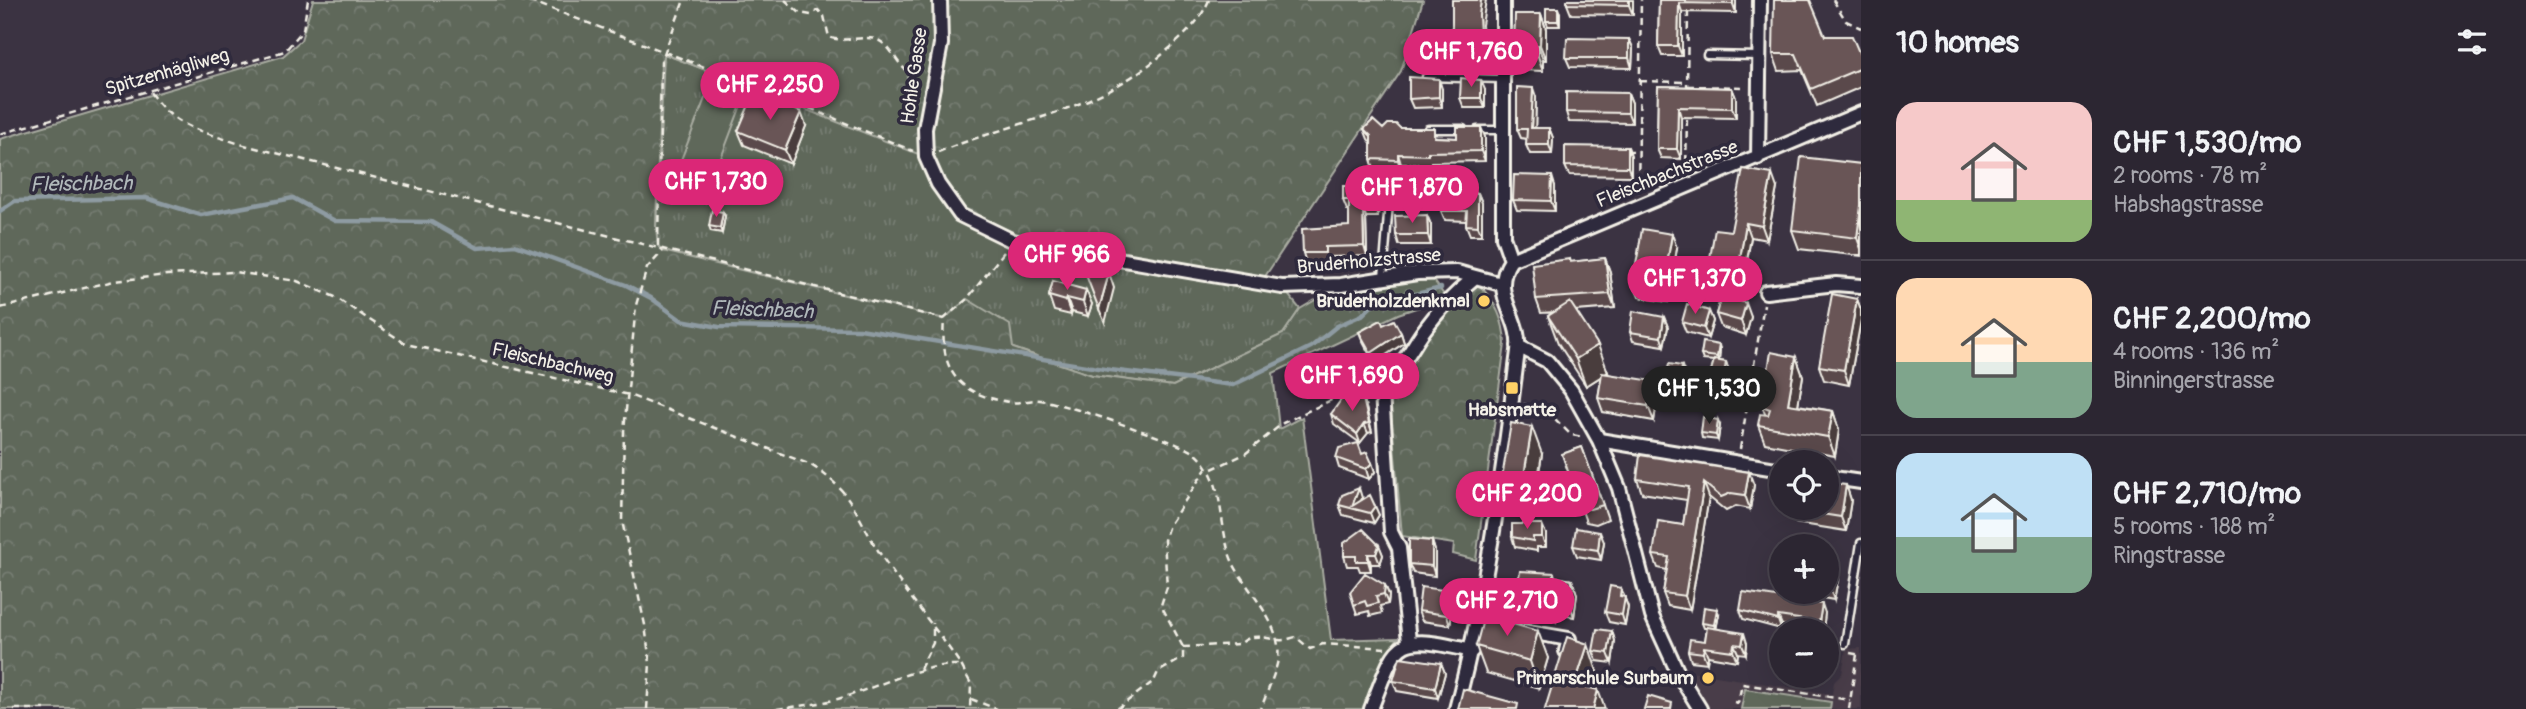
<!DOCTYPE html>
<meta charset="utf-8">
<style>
body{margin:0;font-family:Pangolin,sans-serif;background:#38323e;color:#f1f3f6;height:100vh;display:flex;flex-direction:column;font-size:26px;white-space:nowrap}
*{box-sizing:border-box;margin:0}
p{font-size:23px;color:#a6a5ac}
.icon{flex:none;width:38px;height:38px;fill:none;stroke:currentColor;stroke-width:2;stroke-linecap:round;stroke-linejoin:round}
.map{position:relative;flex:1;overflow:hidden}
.details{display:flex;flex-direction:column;background:#2c2632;width:665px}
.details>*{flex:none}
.controls{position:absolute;left:1769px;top:450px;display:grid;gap:14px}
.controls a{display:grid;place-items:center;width:70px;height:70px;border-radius:50%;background:#2c2632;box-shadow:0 7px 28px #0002,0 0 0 2px #48434d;font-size:35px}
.price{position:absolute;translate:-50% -60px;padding:0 16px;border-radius:24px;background:#db2777;color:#fff;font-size:23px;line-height:46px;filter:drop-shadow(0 2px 4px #0008)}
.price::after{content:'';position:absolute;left:50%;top:42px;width:21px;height:16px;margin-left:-10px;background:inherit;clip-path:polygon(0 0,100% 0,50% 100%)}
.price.active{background:#222;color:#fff}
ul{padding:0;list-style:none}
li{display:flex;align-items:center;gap:21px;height:175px;padding:0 35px}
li+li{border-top:2px solid #48434d}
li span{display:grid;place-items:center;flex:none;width:196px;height:140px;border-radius:21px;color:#555}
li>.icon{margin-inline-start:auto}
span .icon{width:84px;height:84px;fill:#fffc;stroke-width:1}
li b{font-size:30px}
h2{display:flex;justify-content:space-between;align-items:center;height:84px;padding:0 35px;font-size:30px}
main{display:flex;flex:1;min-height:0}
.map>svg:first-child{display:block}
.built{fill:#493d48}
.grass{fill:url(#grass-tufts);stroke:#a9aca1;stroke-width:2}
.forest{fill:url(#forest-crowns);stroke:#a9aca1;stroke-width:2}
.garden{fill:#5e675a;stroke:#a9aca1;stroke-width:2}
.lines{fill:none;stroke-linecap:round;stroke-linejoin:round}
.stream{stroke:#8e9ba2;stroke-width:4.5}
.lane-casing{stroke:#f4f1e8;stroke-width:11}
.street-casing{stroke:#f4f1e8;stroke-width:18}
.path{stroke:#f4f1e8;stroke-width:2.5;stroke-dasharray:7 5;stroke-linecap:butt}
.lane{stroke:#2f2a3d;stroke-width:6}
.street{stroke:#2f2a3d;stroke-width:12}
.wall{fill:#5a494b;stroke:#f4f1e8;stroke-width:2}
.shaded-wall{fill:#4a3c3d;stroke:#f4f1e8;stroke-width:2}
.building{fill:#695557;stroke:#f4f1e8;stroke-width:2}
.poi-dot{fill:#ffd166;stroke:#2f2a3d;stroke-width:2.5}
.labels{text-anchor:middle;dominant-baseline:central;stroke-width:7;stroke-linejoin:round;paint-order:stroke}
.street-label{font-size:19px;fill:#f4f1e8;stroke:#2f2a3d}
.poi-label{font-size:19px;font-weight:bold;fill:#f4f1e8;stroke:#2f2a3d;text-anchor:end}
.water-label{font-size:21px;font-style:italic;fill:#b0b8ba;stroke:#2f2a3d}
</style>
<main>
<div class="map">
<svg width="1861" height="709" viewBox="0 0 1861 709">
<defs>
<pattern id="grass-tufts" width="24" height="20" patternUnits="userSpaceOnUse" patternTransform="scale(1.75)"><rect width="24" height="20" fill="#5e675a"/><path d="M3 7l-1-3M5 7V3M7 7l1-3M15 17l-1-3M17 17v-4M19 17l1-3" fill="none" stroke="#767d72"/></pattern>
<pattern id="forest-crowns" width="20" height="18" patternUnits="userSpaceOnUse" patternTransform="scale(1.75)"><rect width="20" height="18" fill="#5e675a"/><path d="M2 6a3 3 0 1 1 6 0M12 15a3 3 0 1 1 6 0" fill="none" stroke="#767d72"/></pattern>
</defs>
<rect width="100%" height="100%" fill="#3b3342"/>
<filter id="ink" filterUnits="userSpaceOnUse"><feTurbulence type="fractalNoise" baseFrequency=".0143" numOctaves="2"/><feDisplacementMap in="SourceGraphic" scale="14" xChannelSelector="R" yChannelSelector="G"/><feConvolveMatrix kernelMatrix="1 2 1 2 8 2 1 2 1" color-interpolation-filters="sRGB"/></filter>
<g filter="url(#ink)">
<path class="built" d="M1861,648V709H1708L1684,671L1832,694L1834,682L1842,674L1846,649Z"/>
<path class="grass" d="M664,54L1282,287L1300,309L1283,334L1173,386L1092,375L1013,348L944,319L663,251L658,246L656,227Z"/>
<path class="forest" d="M313,0H1423L1401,71L1260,284L1013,241L960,215L926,157L665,54L661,62L656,227L658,246L663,251L944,319L967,299L1010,325L1013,348L1092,375L1173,386L1283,334L1300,309L1324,295L1431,276L1446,298L1398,314L1273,373L1279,429L1302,417L1331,640L1398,638L1383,660L1367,709H0V139L283,56L301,40Z
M1479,285C1496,302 1504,320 1505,344L1476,560L1453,554L1454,544L1402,536L1388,376L1408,366L1428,330L1456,297Z"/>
<path class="garden" d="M709,88L743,100L715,174L681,160Z
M1745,689L1831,702L1830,709H1741Z"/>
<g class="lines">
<path class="stream" d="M0,211L15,201L146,198L201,215L293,198L335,221L431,222L477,248L515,245L626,285L651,298L681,320L719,327L860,329L1110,370L1233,385L1311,347L1337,326L1362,315L1385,293L1396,299L1441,288"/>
<g class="lane-casing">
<path id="lane" d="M1707,55L1759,56
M1426,77L1503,79
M1428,129H1463
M1477,130H1503
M1383,278L1389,202
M1845,644L1861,543"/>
</g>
<g class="street-casing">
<path id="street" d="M940,0L941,44L925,129L926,157L938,184L960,215L1013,241L1282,287L1341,285L1417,273L1457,272L1501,284
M1503,0V237L1511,260
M1758,158L1760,0
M1766,292L1836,284L1861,286
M1518,346L1547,361L1571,390L1599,440L1619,488L1652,616L1679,675L1700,709
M1599,440L1782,470
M1827,477L1861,482
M1523,631L1569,639L1566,651
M1409,641L1399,548L1391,532L1381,377C1411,361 1408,350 1428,325C1441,307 1457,292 1474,278
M1371,709C1398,638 1395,633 1472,651
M1456,709C1487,592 1503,471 1518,351C1522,315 1488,295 1511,260L1861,113"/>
</g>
<path class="path" d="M517,0L538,4L778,95L913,151
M785,0L800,13L811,15L818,10L824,16L829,37C844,44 864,34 878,40C892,47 896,63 908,72L907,104L913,117
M1833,0L1846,21L1861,28
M1640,81L1687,82
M1687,86L1747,87
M1687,90L1688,9
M150,92C174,128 202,131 240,144L944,319
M0,134L285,51L303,30L308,0
M1626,151H1639
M938,152C1021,119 1093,113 1164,53C1182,38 1200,22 1209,0
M1686,174L1687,114
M1638,193L1641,0
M658,246L661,62L684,0
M1004,252L967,299L944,319C940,370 956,394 1009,402C1019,404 1030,399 1040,400C1059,402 1183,443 1195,453C1228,480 1216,529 1234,565C1250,595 1286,628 1277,664C1273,679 1266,694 1261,709
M0,308L114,281L167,275L234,272L297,281L335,297L406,344L629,395L811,465C854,493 854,512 879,552C904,591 935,627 961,665L971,684L970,709
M1524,404L1547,411L1571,435L1583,437
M1740,449L1764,304
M1212,469L1245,454L1283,423L1367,383
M1183,647L1240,644C1253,632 1264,638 1279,640C1286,641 1290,638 1296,637L1310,649L1323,644L1385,648
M1850,653L1861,655
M920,669L933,643V623
M971,699L997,709
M1734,702L1738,703L1742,684L1850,700
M14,709H48
M647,709L650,663L645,625L622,521L624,431L636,305L647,268L663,251
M777,709C798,706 821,704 841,698C879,687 922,663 961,665
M1117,709L1154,681L1158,672L1183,658V647L1161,605L1167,587L1164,540L1169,525L1208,466
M1849,709L1857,654"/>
<use href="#lane" class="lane"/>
<use href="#street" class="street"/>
</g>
<path class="wall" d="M1633,0V15L1571,14L1567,4Z
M1659,0H1736V13L1682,12V56H1662L1658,46Z
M1560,13V26H1548L1546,21Z
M1541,14L1546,29V60H1543V71L1520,70L1514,56Z
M1482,25L1484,67L1459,66L1455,57V50L1452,43Z
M1825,36L1861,57V87L1817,106L1802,70L1779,71L1773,54Z
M1629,39L1633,48L1632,68L1570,67L1566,58Z
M1658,86L1732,88L1736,98V118L1681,117V159L1661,158L1657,149Z
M1442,89V107L1413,108L1409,99Z
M1485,90V108H1464L1460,98Z
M1628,93L1632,103V123L1569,122L1566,112Z
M1536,97L1535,128H1549L1553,138L1552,154H1530L1526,145L1527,139L1521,138L1517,129Z
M806,126L791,164L744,145L738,131Z
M1400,128L1437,137L1457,138L1485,137V161L1431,162V164H1401V170L1374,169L1371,159V143L1368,139L1364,129Z
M1628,147L1631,156V176L1569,175L1565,166Z
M1861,164V256L1799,249L1792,230Z
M1555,186V211L1517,210L1513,200Z
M1777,188L1767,240L1751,237L1740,301L1751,317L1746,335L1721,327L1716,314L1721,296L1711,294L1706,281L1731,231Z
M1478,193L1482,203V235H1470L1466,225V221L1445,220L1441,211Z
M1379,196L1378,217H1366L1367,256L1328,257L1329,262L1306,263L1303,253L1349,226V210H1347L1343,200Z
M1427,215L1431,225V245H1399L1396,235Z
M725,216L722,233L711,231L709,226Z
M1677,248L1668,302L1639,297L1633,283Z
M1605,258L1610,272L1615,308L1576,311L1608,372L1606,373L1658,396L1654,421L1603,412L1598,398L1602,376L1586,386L1558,343L1548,316L1555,312L1541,313L1536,299L1570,259L1571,262Z
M1053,281L1092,304L1088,316L1072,312L1071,315L1054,311L1049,296Z
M1857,299L1861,310V320L1849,385L1824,380L1819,366Z
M1709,311L1713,321L1708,338L1686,332L1682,322Z
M1664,317L1668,327L1664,346L1633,341L1630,332Z
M1383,325L1401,333L1404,343L1374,363L1363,342L1359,332Z
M1720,349L1719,361L1726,362L1729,371L1728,376L1737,378L1740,387L1736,405L1709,398L1706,389L1714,361L1703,360L1701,355Z
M1796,357L1803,376L1798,405L1833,411L1839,430L1835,456L1765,443L1758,425L1765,414L1762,406Z
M1682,366L1686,376L1698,389L1693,406L1668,398L1664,388Z
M1365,404L1372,432L1368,433L1360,443L1334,424L1331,414Z
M1720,425L1718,440L1702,438L1701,433Z
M1582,447L1608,519L1596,524L1586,522L1562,454Z
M1362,454L1372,463L1375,472L1369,479L1339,468L1336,458Z
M1542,454L1532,514L1511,510L1501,484Z
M1637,479L1754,485L1750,509L1736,506L1726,511L1709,497L1690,610L1668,606L1663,593L1667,570L1658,568L1653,555L1683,525L1687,500L1642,493Z
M1846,485L1851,500L1846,531L1796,523L1790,509Z
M1362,498L1361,500L1379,515L1374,523L1343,515L1339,505Z
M1546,534V547H1537V551L1515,547L1512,537Z
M1432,541L1435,551V576L1413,573L1409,564Z
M1604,542L1601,560L1577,556L1573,546Z
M1379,545L1383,555L1380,564H1371V571H1360L1358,566H1347L1344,556Z
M1827,564L1833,565L1838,579L1834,600L1823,598L1820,592H1827Z
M1554,573L1555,577L1572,580L1577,594L1574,617L1557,614L1556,620L1529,616L1526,609L1522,608L1516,593Z
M1385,585L1389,595L1388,604L1380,606L1382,613L1370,616L1369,611L1357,614L1354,605Z
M1621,588L1628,607L1625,625L1609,622L1605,612Z
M1454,601L1450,625L1422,621L1418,611Z
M1740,610L1825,613L1823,630H1815L1782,625L1781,629L1743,619Z
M1719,614L1716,629L1747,643L1746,654L1738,653L1737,661L1708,656L1707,663L1691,661L1688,651L1705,641L1707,628H1704L1702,623Z
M1612,631L1615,641L1612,663L1597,661L1593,651Z
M1476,646L1548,658L1539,688L1486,673Z
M1441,663L1445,673L1438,698L1397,691L1393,681Z"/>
<path class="shaded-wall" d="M1481,0H1486L1482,25L1484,67L1481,57L1479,15Z
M1629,0H1633V15L1629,5Z
M1733,0H1736V13L1733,4Z
M1679,3L1682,12V56L1678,46Z
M1558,8L1560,13V26L1558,21Z
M1541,14L1546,29V60L1540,45Z
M1629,39L1633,48L1632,68L1629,58Z
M1538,45L1543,60V71L1538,56Z
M1439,79L1442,89V107L1439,97Z
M1481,80L1485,90V108L1481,98Z
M1533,88L1536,97L1535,138L1531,128Z
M1732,88L1736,98V118L1732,108Z
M1628,93L1632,103V123L1628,113Z
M1678,107L1681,117V159L1677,149Z
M801,112L806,126L791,164L785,150Z
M1481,127L1485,137V161L1481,151Z
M1549,128L1553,138L1552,154L1549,145Z
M1628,147L1631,156V176L1628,167Z
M1398,154L1401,164V170L1398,160Z
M1772,174L1777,188L1767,240L1762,226Z
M1552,176L1555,186V211L1551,201Z
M1375,186L1379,196L1378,217L1375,207Z
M1478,193L1482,203V235L1478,226Z
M1861,205V249L1857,238Z
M1363,207L1366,217L1367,256L1364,246Z
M723,212L725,216L722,233L720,228Z
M1427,215L1431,225V245L1428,235Z
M1746,223L1751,237L1738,313L1733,299Z
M1672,234L1677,248L1668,302L1663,287Z
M1605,258L1610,272L1615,308L1610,294Z
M1109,273L1114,288L1105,323L1099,309Z
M1086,290L1092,304L1088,316L1083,302Z
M1067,298L1072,312L1071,315L1066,301Z
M1857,299L1861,310V320L1849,385L1844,370Z
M1746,303L1751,317L1746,335L1741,321Z
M1709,311L1713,321L1708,338L1704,328Z
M1664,317L1668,327L1664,346L1661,337Z
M1401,333L1404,343L1374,363L1371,353Z
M1598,345L1608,372L1586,386L1576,359Z
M1719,345L1720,349L1719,362L1717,357Z
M1796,357L1803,376L1795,423L1788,404Z
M1726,362L1729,371L1727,384L1724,375Z
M1737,378L1740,387L1736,405L1732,396Z
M1695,379L1698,389L1693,406L1689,396Z
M1653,381L1658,396L1654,421L1648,406Z
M1362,395L1365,404L1372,432L1369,423Z
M1833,411L1839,430L1835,456L1828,437Z
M1718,420L1720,425L1718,440L1716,435Z
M1364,424L1368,433L1360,443L1357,434Z
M1532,427L1542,454L1532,514L1522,487Z
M1372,463L1375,472L1369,479L1366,469Z
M1749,472L1754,485L1750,509L1745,495Z
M1704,483L1709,497L1690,610L1685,596Z
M1846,485L1851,500L1846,531L1841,517Z
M1359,488L1362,498L1358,510L1352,506Z
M1375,506L1379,515L1374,523L1370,513Z
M1542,524L1546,534V547L1542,537Z
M1600,532L1604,542L1601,560L1598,550Z
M1432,541L1435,551V576L1432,566Z
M1379,545L1383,555L1380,564L1376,554Z
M1368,554L1371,564V571L1368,561Z
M1833,565L1838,579L1834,600L1829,586Z
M1572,580L1577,594L1574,617L1569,602Z
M1385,585L1389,595L1388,604L1384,594Z
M1621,588L1628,607L1625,625L1622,615L1620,596Z
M1450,591L1454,601L1450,625L1447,615Z
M1552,600L1557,614L1556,620L1551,606Z
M1822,604L1825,613L1823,630L1819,622Z
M1717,609L1719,614L1716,630L1714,625Z
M1778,616L1782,625L1781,629L1778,620Z
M1538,631L1548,658L1539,688L1530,661Z
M1612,631L1615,641L1612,663L1608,653Z
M1744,633L1747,643L1746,654L1742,645Z
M1588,644L1597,671L1585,709L1575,684Z
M1734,644L1738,653L1737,661L1733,651Z
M1704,647L1708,656L1707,663L1703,653Z
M1441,663L1445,673L1438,698L1435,688Z
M1598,690L1605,709H1593Z"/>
<path class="building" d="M1452,0H1481L1479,15L1481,57H1455V43H1452Z
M1567,0H1629V5L1567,4Z
M1659,0H1733V4L1679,3L1678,46H1658Z
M1774,0H1810L1825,36H1852L1861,57V68L1811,89L1796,54H1773Z
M1546,8H1558V21H1546Z
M1515,14H1541L1540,45H1538V56H1514Z
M1567,38L1629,39V58H1566Z
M1409,77L1439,79V97L1409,99Z
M1461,78L1481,80V98H1460Z
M1658,86L1732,88V108L1678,107L1677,149H1657Z
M1517,87L1533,88L1531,128H1549V145H1526L1527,129H1517Z
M1566,92L1628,93V113L1566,112Z
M754,93L801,112L785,150L738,131Z
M1373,120L1383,129L1388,124H1396L1400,128H1434V137L1457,138V127H1481V151L1428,152V155L1398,154V160L1371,159V136L1364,129Z
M1565,146L1628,147V167L1565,166Z
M1801,157L1861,164V205L1857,238L1792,230Z
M1743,169L1772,174L1762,226L1746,223L1733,299L1746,303L1741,321L1716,314L1725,284L1706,281L1715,229L1731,231Z
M1514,175L1552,176L1551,201L1513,200Z
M1343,186H1375V207H1363L1364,246L1325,247V253H1303L1302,229L1349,226V200H1343Z
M1441,191L1478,193V226L1466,225L1467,211H1441Z
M712,210L723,212L720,228L709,226Z
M1427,215L1428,235H1396L1395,216Z
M1642,229L1672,234L1663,287L1633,283Z
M1605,258L1610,294L1536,299L1532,264L1570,259V262Z
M1083,267L1109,273L1099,309Z
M1053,281L1086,290L1083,302L1067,298L1066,301L1049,296Z
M1832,294L1857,299L1844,370L1819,366Z
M1570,302L1598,345L1576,359L1548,316Z
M1687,304L1709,311L1704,328L1682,322Z
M1633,311L1664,317L1661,337L1630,332Z
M1381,320L1383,325L1394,320L1401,333L1371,353L1359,332Z
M1703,342L1719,345L1717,357L1701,355Z
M1771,352L1796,357L1788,404L1833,411L1828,437L1758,425L1760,414L1768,415L1770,409L1762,406Z
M1714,360L1726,362L1724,375L1737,378L1732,396L1706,389Z
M1669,364L1682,366L1681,374L1695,379L1689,396L1664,388Z
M1602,373L1653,381L1648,406L1598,398Z
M1362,395L1369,423L1364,424L1357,434L1331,414L1343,397Z
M1703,417L1718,420L1716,435L1701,433Z
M1511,423L1532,427L1522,487L1501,484Z
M1358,443L1362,454L1367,452L1372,463L1366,469L1336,458L1339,448Z
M1582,447L1603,505L1590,509L1581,508L1562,454Z
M1640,455L1749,472L1745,495L1731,493L1721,497L1704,483L1685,596L1663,593L1669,557L1653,555L1658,521L1683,525L1689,487L1637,479Z
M1827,483L1846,485L1841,517L1790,509V508H1827Z
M1359,488L1352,506L1370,495L1375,506L1370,513L1339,505L1342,495Z
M1512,524H1542V537H1533V541L1512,537Z
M1576,528L1600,532L1598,550L1573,546Z
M1363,529L1379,545L1376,554H1368V561H1356V556H1344V543Z
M1409,539L1432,541V566L1409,564Z
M1787,544L1800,546H1786Z
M1827,564L1833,565L1829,586H1827Z
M1520,571L1554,573V577L1572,580L1569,602L1552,600L1551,606L1523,601L1525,595L1516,593Z
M1365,573L1385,585L1384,594L1376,596L1378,603L1367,606L1365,601L1354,605L1350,592Z
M1610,586L1621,588L1620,596L1625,597L1622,615L1605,612Z
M1421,587L1450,591L1447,615L1418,611Z
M1743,592L1822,604L1819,622L1778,616V620L1740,610Z
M1704,607L1717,609L1714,625L1702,623Z
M1484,616L1538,631L1530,661L1476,646Z
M1707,627L1744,633L1742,645L1734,644L1733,651L1704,647L1703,653L1688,651L1690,639L1705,641Z
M1597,629L1612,631L1608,653L1593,651Z
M1567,637L1588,644L1575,684L1598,690L1593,709H1545Z
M1400,657L1441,663L1435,688L1393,681Z
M1463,689L1518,704L1517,709H1458Z
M1648,696L1672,703L1671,709H1644Z"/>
</g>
<g class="poi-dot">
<circle cx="1484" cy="301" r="7"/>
<rect x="1505" y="381" width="14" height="14" rx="3.5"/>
<circle cx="1708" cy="678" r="7"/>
</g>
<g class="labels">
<g class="street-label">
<text transform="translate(167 72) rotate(-16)">Spitzenhägliweg</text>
<text transform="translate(914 76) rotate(-82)">Hohle Gasse</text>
<text transform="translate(1667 174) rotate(-22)">Fleischbachstrasse</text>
<text transform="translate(1369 261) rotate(-5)">Bruderholzstrasse</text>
<text transform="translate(553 363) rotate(13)">Fleischbachweg</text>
</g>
<g class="poi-label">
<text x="1470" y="301">Bruderholzdenkmal</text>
<text x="1512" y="410" text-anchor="middle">Habsmatte</text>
<text x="1694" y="678">Primarschule Surbaum</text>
</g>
<g class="water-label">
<text transform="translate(81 184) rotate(-1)">Fleischbach</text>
<text transform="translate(762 310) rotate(2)">Fleischbach</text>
</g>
</g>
</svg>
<div class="controls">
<a><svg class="icon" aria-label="locate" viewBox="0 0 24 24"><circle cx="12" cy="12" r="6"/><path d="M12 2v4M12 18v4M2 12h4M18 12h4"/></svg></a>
<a>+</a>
<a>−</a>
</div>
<b class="price" style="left:1471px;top:89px">CHF 1,760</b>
<b class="price" style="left:770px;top:122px">CHF 2,250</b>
<b class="price" style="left:716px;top:219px">CHF 1,730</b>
<b class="price" style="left:1412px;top:225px">CHF 1,870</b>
<b class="price" style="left:1067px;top:292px">CHF 966</b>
<b class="price" style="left:1695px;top:316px">CHF 1,370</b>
<b class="price" style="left:1352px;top:413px">CHF 1,690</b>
<b class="price active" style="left:1709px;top:426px">CHF 1,530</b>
<b class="price" style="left:1527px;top:531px">CHF 2,200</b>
<b class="price" style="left:1507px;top:638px">CHF 2,710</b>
</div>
<section class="details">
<h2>10 homes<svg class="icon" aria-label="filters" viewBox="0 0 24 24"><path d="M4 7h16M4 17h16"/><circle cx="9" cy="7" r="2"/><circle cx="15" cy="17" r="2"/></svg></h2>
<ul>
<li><span style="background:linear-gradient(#f6c9c9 70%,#8fb573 0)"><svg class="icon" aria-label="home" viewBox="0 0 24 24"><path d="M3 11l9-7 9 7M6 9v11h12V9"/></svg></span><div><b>CHF 1,530/mo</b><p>2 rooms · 78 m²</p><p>Habshagstrasse</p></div></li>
<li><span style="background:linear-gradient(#ffd9b3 60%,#7fa58c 0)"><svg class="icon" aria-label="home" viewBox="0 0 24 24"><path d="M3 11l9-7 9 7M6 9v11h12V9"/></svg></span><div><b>CHF 2,200/mo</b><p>4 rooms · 136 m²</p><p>Binningerstrasse</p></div></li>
<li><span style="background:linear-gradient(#bfe0f5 60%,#7fa58c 0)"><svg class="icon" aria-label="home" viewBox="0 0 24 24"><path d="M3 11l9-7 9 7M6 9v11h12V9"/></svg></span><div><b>CHF 2,710/mo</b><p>5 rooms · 188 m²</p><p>Ringstrasse</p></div></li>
</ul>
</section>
</main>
